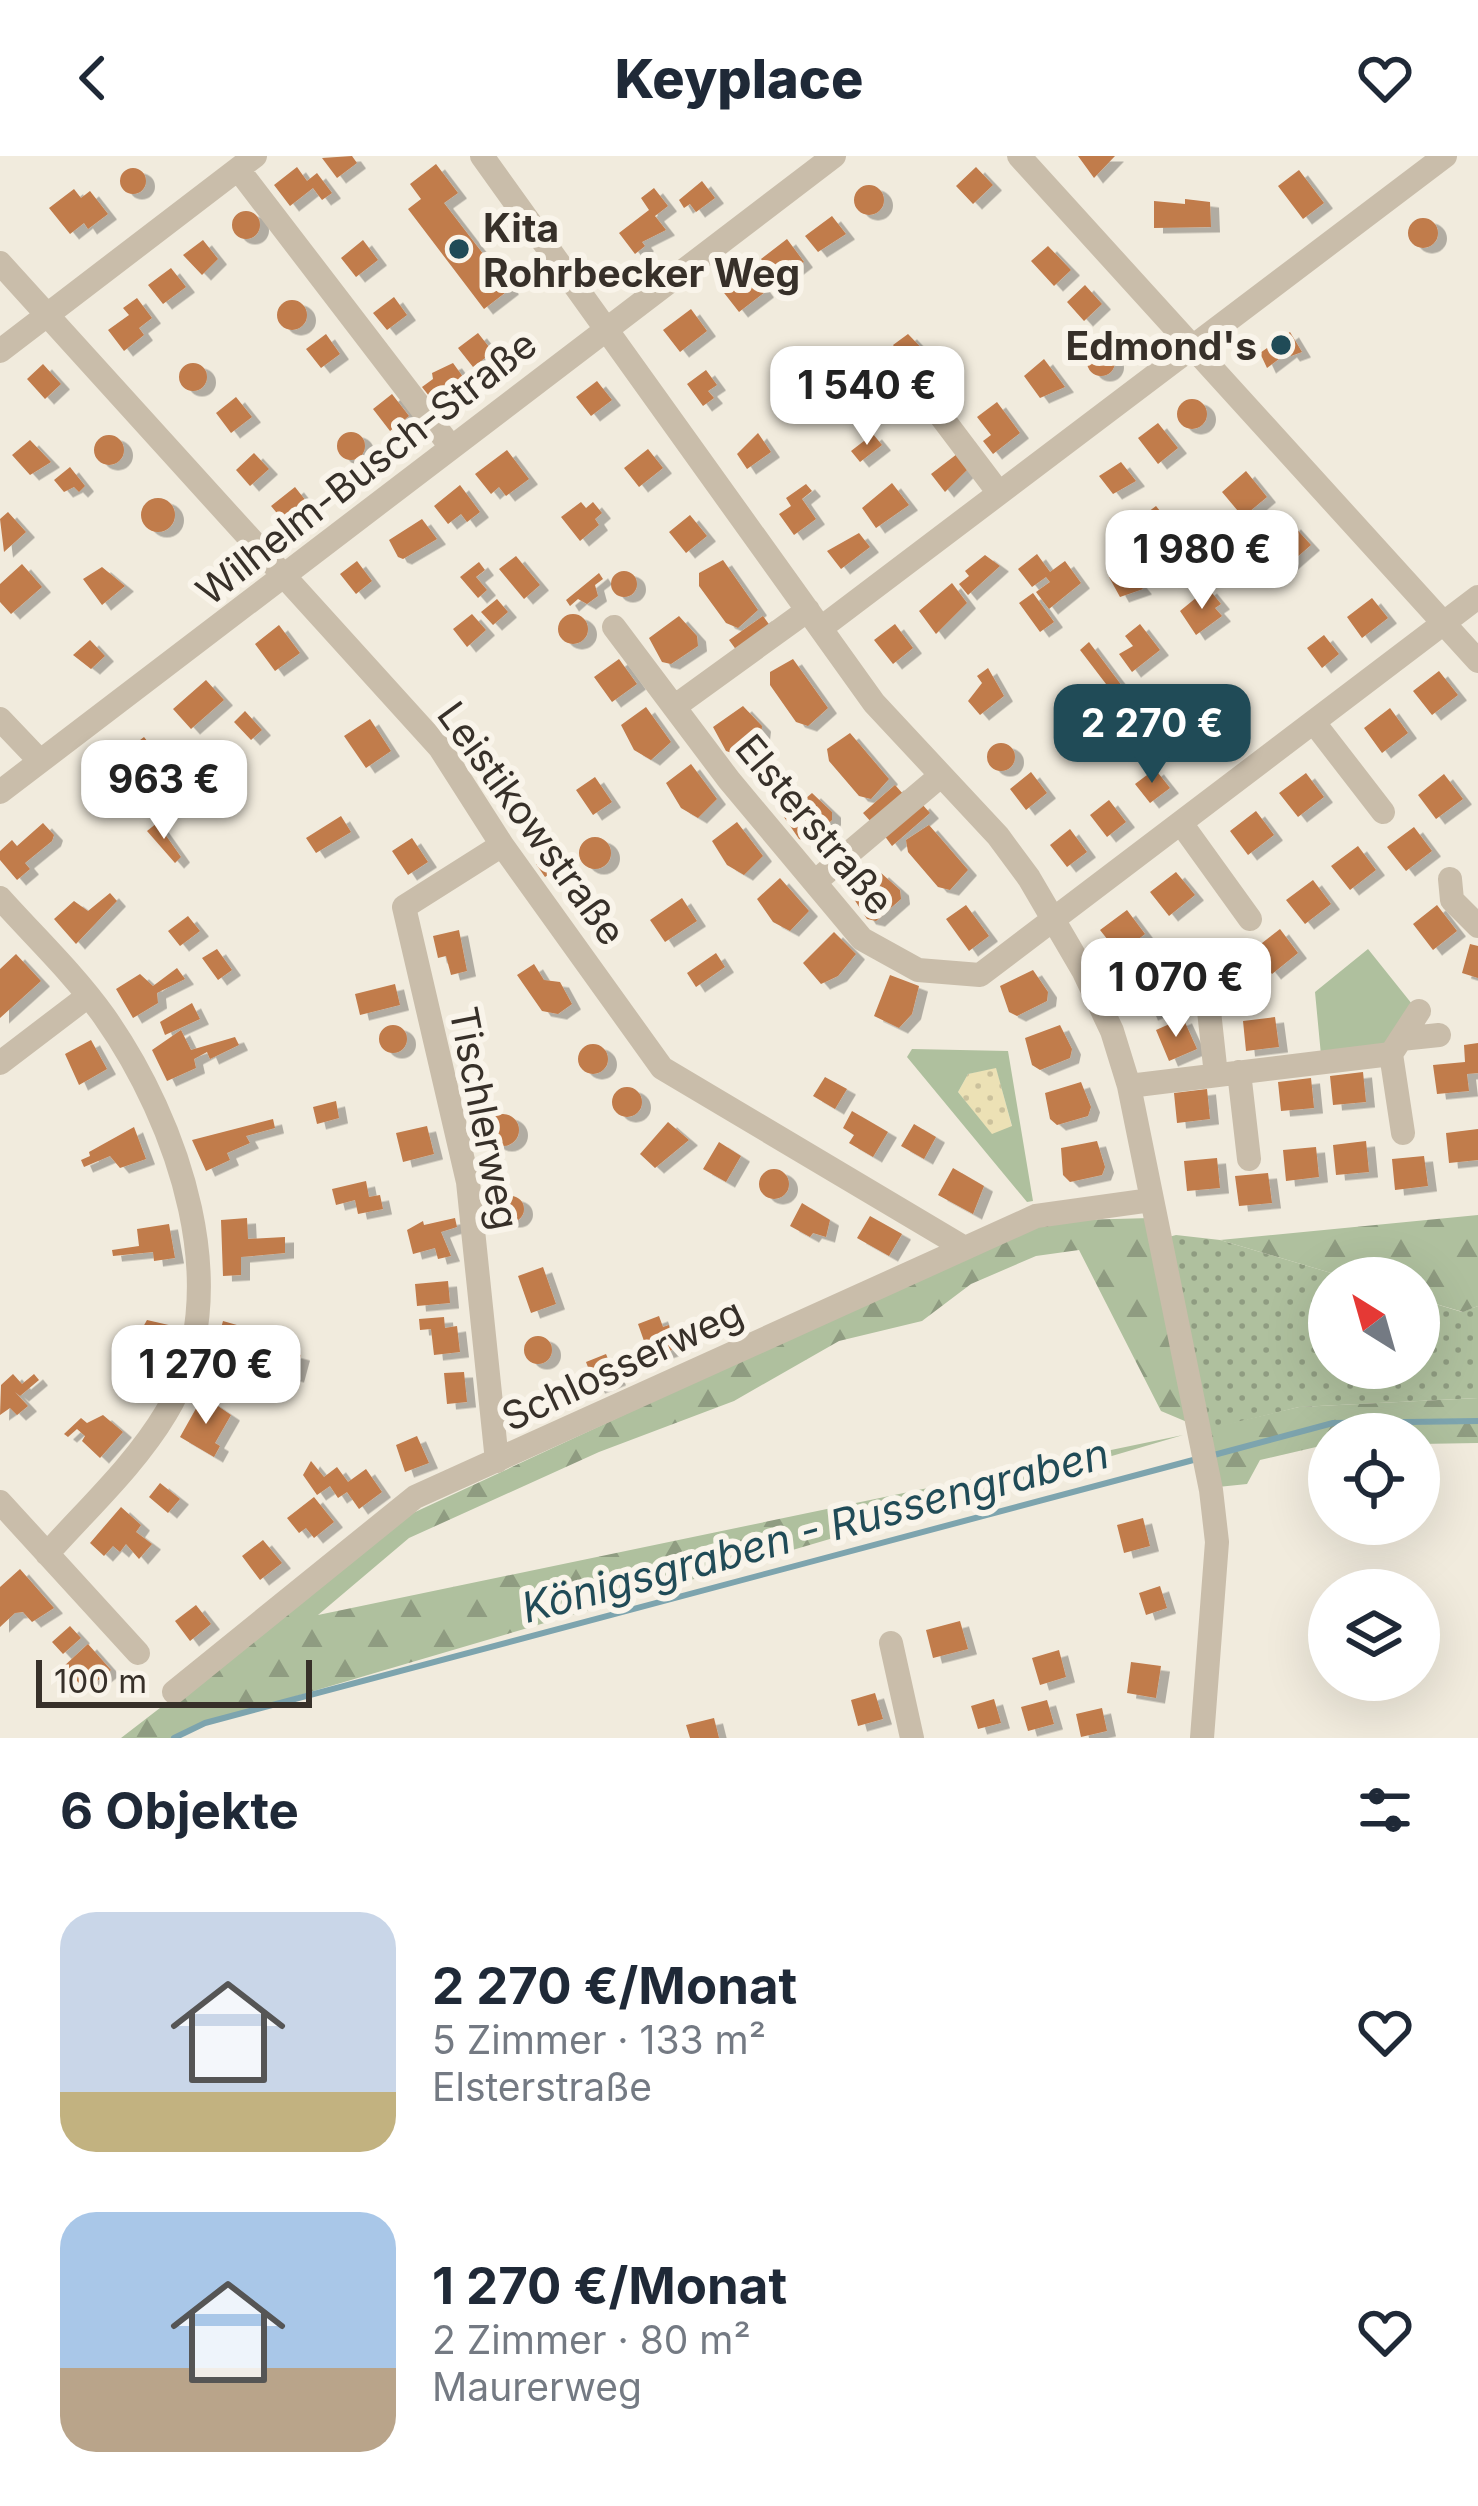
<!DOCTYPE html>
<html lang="de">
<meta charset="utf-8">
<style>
body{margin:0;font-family:Inter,sans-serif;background:#f2f2f3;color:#1f2937;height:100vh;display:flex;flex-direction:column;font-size:45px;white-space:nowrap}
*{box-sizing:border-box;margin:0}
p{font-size:39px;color:#747a83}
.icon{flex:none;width:66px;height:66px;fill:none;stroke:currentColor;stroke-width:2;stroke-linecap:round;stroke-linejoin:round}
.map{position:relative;height:1582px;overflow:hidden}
.side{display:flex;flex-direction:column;background:#fff;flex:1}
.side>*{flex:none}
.needle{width:78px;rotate:323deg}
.buttons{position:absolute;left:1308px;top:1101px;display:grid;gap:24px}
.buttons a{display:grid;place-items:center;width:132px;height:132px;border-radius:50%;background:#fff;box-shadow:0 12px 48px #0002;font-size:60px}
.scale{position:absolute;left:36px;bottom:30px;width:276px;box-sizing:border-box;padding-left:12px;border:6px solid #373029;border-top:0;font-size:33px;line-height:42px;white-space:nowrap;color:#373029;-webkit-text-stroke:9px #f9f4ea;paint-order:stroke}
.price{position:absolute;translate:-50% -102px;padding:0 27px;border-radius:24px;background:#fff;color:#222;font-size:39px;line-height:78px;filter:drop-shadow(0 3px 6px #0008)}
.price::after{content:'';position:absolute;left:50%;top:72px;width:36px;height:27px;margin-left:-18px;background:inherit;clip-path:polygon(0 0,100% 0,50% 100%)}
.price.selected{background:#204b57;color:#fff}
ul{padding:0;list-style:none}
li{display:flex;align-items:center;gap:36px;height:300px;padding:0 60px}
li span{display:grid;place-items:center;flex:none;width:336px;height:240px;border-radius:36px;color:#555}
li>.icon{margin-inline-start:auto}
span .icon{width:144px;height:144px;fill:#fffc;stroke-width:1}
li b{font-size:51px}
h2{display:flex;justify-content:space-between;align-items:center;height:144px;padding:0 60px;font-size:51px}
header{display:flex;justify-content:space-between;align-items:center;height:156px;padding:0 60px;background:#fff;font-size:54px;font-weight:800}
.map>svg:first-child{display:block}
.grass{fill:url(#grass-dots)}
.forest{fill:url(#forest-firs)}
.sand{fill:url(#sand-dots)}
.green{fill:#afc09e;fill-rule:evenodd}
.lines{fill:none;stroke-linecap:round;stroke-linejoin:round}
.stream{stroke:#7da4ae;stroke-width:6}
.building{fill:#c17b4b;filter:url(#shadow)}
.minor{stroke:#c9bdaa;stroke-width:24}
.poi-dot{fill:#204b57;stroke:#f9f4ea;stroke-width:4.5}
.labels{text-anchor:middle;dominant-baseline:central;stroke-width:12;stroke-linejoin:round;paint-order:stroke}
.poi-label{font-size:39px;font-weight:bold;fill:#373029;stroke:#f9f4ea;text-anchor:start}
.street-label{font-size:39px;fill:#373029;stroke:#f9f4ea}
.water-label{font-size:42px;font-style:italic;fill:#204b57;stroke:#f9f4ea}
</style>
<header><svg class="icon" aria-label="back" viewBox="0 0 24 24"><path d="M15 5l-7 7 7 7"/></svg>Keyplace<svg class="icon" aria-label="heart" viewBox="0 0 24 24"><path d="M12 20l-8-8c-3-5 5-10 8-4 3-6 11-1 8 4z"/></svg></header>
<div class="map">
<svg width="1478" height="1582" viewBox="0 0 1478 1582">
<defs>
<pattern id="grass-dots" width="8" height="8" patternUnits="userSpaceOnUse" patternTransform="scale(3)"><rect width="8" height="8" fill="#afc09e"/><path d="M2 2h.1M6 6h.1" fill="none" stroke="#8f9c81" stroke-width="1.8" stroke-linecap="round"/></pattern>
<pattern id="forest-firs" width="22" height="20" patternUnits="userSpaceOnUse" patternTransform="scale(3)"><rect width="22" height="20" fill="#afc09e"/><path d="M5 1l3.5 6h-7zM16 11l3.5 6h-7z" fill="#8f9c81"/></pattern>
<pattern id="sand-dots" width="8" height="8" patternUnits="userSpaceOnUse" patternTransform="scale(3)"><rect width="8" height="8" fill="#ece1b5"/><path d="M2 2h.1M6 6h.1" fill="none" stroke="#cbc19c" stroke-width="1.8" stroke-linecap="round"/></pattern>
<filter id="shadow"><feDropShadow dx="9" dy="5.5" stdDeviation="0" flood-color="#0004"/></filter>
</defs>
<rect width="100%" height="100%" fill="#f1ebdd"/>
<path class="grass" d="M1176,1079L1220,1084L1348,1122H1329V1212H1419V1143L1462,1156L1478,1150V1242L1299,1251L1206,1274L1165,1082Z"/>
<path class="forest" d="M1478,1059V1150L1463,1156L1419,1143V1122H1348L1220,1084Z
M1151,1062L1206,1273L1299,1251L1478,1242V1287L1419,1288V1278H1329V1288L1260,1304L1247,1328L1218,1331L1206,1274L1161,1255L1079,1094L1036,1100L971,1128L922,1165L839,1185L734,1245L599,1296L409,1382L318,1459L1183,1279L205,1567L174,1582H121L413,1357L1041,1065Z"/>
<path class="sand" d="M996,911L1012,971L992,979L958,936L968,918Z"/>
<path class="green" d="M1368,793L1416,853L1388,889L1321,899L1315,836Z
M912,893L1008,895L1033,1045L1027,1046L907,901ZM996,912L1012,970L992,978L958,936L968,918Z"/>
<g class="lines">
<path class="stream" d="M1210,1300L1333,1267L1478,1265
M174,1582L205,1567L1197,1303"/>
</g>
<path class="building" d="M352,0L357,7L337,22L322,2Z
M1078,0H1115L1094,22Z
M436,8L458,37L444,47L510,133L484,153L408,53L421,43L410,28Z
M297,11L307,25L317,17L332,37L322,44L313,32L290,50L274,29Z
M976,11L993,29L973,48L956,30Z
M120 25a13 13 0 1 1 26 0a13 13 0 1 1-26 0Z
M1299,14L1324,47L1303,63L1278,30Z
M702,25L715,42L696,56L690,48L684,52L679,44Z
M854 44a15 15 0 1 1 30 0a15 15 0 1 1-30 0Z
M654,32L668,50L655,60L666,74L642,86L645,90L635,98L619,77L649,54L641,42Z
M74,33L81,42L90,35L108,58L88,73L84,67L70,78L49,52Z
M1185,43L1210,46L1211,71L1154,72V45L1185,48Z
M232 69a14 14 0 1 1 28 0a14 14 0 1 1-28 0Z
M832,60L846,78L818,96L805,80Z
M1408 77a15 15 0 1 1 30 0a15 15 0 1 1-30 0Z
M787,83L804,106L778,126L761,103Z
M203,84L218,103L202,119L183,99Z
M363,84L378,104L356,121L341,102Z
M1048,90L1071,114L1054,130L1031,105Z
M171,112L186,131L163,148L148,129Z
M748,113L765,136L739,156L721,133Z
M1085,129L1102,148L1084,165L1067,146Z
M394,141L407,159L387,174L373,157Z
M137,142L152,162L139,172L144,179L124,195L108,174L129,159L123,152Z
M277 159a15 15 0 1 1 30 0a15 15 0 1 1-30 0Z
M691,153L707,175L680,196L663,174Z
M1290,176L1302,196L1291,200L1288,196L1267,212L1260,197Z
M478,177L493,196L473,211L458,192Z
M326,178L340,198L321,212L306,193Z
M908,178L934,205L915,219L893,189Z
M1087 206a14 14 0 1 1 28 0a14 14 0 1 1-28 0Z
M1044,203L1065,231L1040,242L1024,220Z
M453,207L466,225L437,250L422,231L433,223L432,217Z
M179 221a14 14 0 1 1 28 0a14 14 0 1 1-28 0Z
M43,208L61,228L45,243L27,223Z
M706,214L717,229L708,235L714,242L703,250L687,228Z
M597,225L612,244L591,260L576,241Z
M392,238L409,260L390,275L373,253Z
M236,241L252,261L231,277L216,257Z
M1177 258a15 15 0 1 1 30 0a15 15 0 1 1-30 0Z
M997,246L1020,277L993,298L983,285L991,279L977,261Z
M1158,267L1178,292L1158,308L1138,282Z
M337 290a14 14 0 1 1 28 0a14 14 0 1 1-28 0Z
M758,277L771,296L747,313L737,298Z
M873,278L882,289L860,306L851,295Z
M94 294a15 15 0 1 1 30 0a15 15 0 1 1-30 0Z
M30,284L51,306L30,319L12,299Z
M648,293L663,312L639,331L624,312Z
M507,294L529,323L506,340L499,331L491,338L475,318Z
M254,297L269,313L250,330L236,314Z
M957,298L969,312L945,336L931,318Z
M1121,306L1136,325L1113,338L1099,320Z
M70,311L85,330L79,336L74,331L64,336L54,324Z
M1246,315L1267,341L1243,361L1222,336Z
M892,327L909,349L876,372L862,352Z
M806,328L812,335L802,343L816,363L794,379L779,358L791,350L786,342Z
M460,329L480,356L467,366L461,358L448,368L434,350Z
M295,331L310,350L286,368L271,350Z
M141 359a17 17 0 1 1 34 0a17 17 0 1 1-34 0Z
M581,346L586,352L593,346L602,357L595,363L599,369L580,385L561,361Z
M1156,350L1169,366L1152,379L1140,362Z
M8,356L26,376L4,396L0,363Z
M690,359L707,380L686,397L669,376Z
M422,363L437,383L403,403L398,401L389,384Z
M1292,368L1311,389L1288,409L1270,388Z
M859,377L870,391L841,413L827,395Z
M1138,397L1150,412L1135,423L1143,433L1120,441L1109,421Z
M1037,398L1050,416L1065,405L1081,427L1049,453L1036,436L1050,426L1046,421L1032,431L1018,413Z
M985,399L1000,410L968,439L959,428L969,420L965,415Z
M516,400L540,429L524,443L499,413Z
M723,404L758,454L738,472L726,467L699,430V417Z
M357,405L372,425L356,438L340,418Z
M479,406L485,414L476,421L487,434L478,442L460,421Z
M22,408L42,431L11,458L0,446V428Z
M102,411L125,430L102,449L83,423Z
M611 428a13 13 0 1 1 26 0a13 13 0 1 1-26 0Z
M599,417L603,423L595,429L598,440L587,448L578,443L570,450L566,444Z
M952,427L967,447L936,478L919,455Z
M1208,432L1221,448L1215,452L1222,460L1196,479L1180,455Z
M1033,437L1054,466L1040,476L1019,447Z
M1372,442L1388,462L1362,482L1347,461Z
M497,443L508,456L493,469L481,456Z
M558 473a15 15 0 1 1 30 0a15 15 0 1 1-30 0Z
M472,458L486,474L467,491L453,473Z
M679,460L697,480L698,490L671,508L662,506L649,482Z
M763,460L771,471L737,495L729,484Z
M895,468L913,492L893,508L874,484Z
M1140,468L1160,494L1132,516L1119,498L1133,490L1125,480Z
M279,469L300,497L275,515L255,488Z
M1324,479L1339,498L1322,512L1307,492Z
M90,484L105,500L91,513L73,499Z
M1089,486L1125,534L1116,541L1080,494Z
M619,503L637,528L612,546L594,521Z
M793,503L828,552L808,570L796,566L770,529V516Z
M988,512L1004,540L980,559L968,545L982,527L977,520Z
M1439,515L1458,539L1432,559L1413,535Z
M206,524L224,544L191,573L173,553Z
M1168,539L1179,553L1162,566L1151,553Z
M1213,549L1232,574L1211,591L1193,564Z
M743,550L762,570L761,579L735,598L726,595L713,571Z
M646,551L671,586L651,604L634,594L621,569Z
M1390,552L1408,577L1382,597L1364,572Z
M245,555L262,574L251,584L234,566Z
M370,563L391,595L366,612L344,580Z
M850,577L889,623L871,643L859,640L829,605L827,593Z
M144,581L159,600L154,613L165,626L143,644L132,630L143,621L118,601Z
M212,586L228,604L217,614L200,596Z
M987 601a14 14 0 1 1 28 0a14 14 0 1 1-28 0Z
M691,608L717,643L698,662L681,652L666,627Z
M1155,613L1170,632L1150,647L1135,628Z
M1031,616L1047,637L1026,654L1010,633Z
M1306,617L1324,641L1298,661L1279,637Z
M1444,618L1463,643L1436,663L1418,639Z
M595,621L612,646L593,659L576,634Z
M895,629L904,639L872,667L863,657Z
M812,637L832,656V664L808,686L799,683L784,661Z
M1109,644L1126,666L1107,681L1090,659Z
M921,647L930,657L892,690L884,679Z
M1256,655L1274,679L1248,699L1230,675Z
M341,660L351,676L316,697L306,682Z
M737,666L763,700L744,719L727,709L712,685Z
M43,667L54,679L52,685L25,707L30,713L17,724L0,704V695L12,684L17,690Z
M157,667L181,701L175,707L147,675Z
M929,669L968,714L950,734L938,731L908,696L906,684Z
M1414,671L1432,695L1406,715L1387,691Z
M1070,673L1087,696L1067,711L1050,689Z
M579 697a16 16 0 1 1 32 0a16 16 0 1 1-32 0Z
M412,682L428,706L408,719L392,695Z
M1358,690L1376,714L1350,734L1331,710Z
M556,694L565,707L545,721L536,708Z
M880,716L900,734L901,743L876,765L867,763L852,740Z
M1176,716L1195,739L1169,760L1150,736Z
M780,722L809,755L790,775L773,766L757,743Z
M1313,724L1331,748L1305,768L1286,744Z
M110,737L117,745L76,788L54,763L74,745L88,755Z
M682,742L697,765L665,786L650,764Z
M966,749L989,780L969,795L946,763Z
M1437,749L1457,775L1433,794L1413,768Z
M1127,754L1145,778L1119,798L1100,774Z
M188,760L200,775L180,790L168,775Z
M1280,773L1298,797L1272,818L1253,794Z
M459,774L467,815L451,819L446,800L438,802L433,780Z
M834,776L856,798L838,820L821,828L803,807Z
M1470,788L1478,790V822L1462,817Z
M1221,789L1239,813L1213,833L1195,809Z
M217,793L232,814L218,824L202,802Z
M716,797L725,811L696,831L687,817Z
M16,798L41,825L0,862V813Z
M534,808L544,824L560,826L572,848L558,858L542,855L517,819Z
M177,812L185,823L157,837L158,847L133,862L116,833L140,818L153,830Z
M1033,814L1048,836L1047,845L1017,860L1009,856L1000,830Z
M1164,817L1177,847L1149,859L1136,829Z
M890,819L919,830L912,858L899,872L874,860Z
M395,828L400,849L360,859L355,838Z
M192,847L200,863L165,879L160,866Z
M1275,861L1279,891L1246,895L1243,865Z
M1183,862L1197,893L1169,905L1156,874Z
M1060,869L1072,893L1070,902L1040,914L1032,909L1025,882Z
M379 883a14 14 0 1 1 28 0a14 14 0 1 1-28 0Z
M181,874L191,894L235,881L239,889L210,903L207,896L194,903L196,912L167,925L152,894Z
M91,884L107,913L79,929L65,898Z
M1478,887V917L1467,918L1469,935L1437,938L1433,909L1465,906L1464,889Z
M578 903a15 15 0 1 1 30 0a15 15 0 1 1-30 0Z
M1363,916L1366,946L1333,949L1330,920Z
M825,921L847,933L835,953L813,940Z
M1311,922L1314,952L1281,955L1278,926Z
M1081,926L1091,951L1088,960L1057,969L1050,963L1045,937Z
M612 946a15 15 0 1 1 30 0a15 15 0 1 1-30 0Z
M1207,933L1210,963L1177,967L1174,937Z
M336,945L339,962L317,968L313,951Z
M852,955L888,976L873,1001L849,987L854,979L843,972Z
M487 974a16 16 0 1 1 32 0a16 16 0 1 1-32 0Z
M273,963L275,972L246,980L250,987L227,997L230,1004L206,1015L192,984Z
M668,966L689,984L655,1012L640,998Z
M914,968L936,981L924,1003L901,990Z
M427,970L434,998L403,1006L396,977Z
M134,971L146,1003L120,1012L110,1000L84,1011L81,1004L90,1000L89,996Z
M1478,973V1004L1449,1007L1446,977Z
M1097,985L1105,1011L1102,1019L1070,1026L1063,1019L1061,992Z
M1366,985L1369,1016L1336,1019L1333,989Z
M719,986L741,1000L726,1026L703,1013Z
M1316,991L1319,1021L1286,1025L1283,994Z
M1424,1000L1428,1030L1395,1034L1392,1003Z
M1217,1002L1220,1032L1187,1035L1184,1005Z
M953,1012L984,1030L973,1058L938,1039Z
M759 1028a15 15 0 1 1 30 0a15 15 0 1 1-30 0Z
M1268,1017L1272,1047L1239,1050L1235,1020Z
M366,1025L369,1041L380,1039L383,1053L358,1058L355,1044L336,1049L332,1033Z
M498 1053a13 13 0 1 1 26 0a13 13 0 1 1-26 0Z
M802,1047L830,1064L826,1081L813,1077L810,1081L790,1070Z
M870,1060L902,1078L889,1100L857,1082Z
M247,1062L248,1083L285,1081V1097L241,1101V1119L223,1120L221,1064Z
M455,1062L457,1071L441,1076L451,1100L438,1103L435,1092L413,1098L407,1074L423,1065L424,1069Z
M169,1068L175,1102L154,1105L153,1096L113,1100L112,1094L139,1090L137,1073Z
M543,1111L556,1148L531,1157L518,1120Z
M448,1125L450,1147L417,1150L415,1128Z
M659,1160L663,1171L669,1169L672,1194L650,1202L638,1168Z
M444,1161L445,1172L457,1170L460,1196L434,1199L431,1173L420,1174L419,1163Z
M147,1164L173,1170L165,1202L140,1194L142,1187L135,1185Z
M223,1165L258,1175L250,1208L214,1198Z
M524 1194a14 14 0 1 1 28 0a14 14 0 1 1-28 0Z
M270,1180L281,1182L278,1193L301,1199L295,1221L261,1212Z
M606,1198L617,1224L596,1232L586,1206Z
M464,1216L467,1246L447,1248L444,1217Z
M13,1218L22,1228L34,1218L39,1224L20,1240L15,1236L28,1250L17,1259L10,1252L0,1259L1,1229Z
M203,1240L231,1259L215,1287L220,1290L214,1301L180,1281Z
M103,1259L123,1276L100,1302L82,1285L85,1280L77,1273L68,1281L64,1278L81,1262L87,1267Z
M417,1280L429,1307L405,1316L396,1289Z
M311,1305L324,1321L337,1311L348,1326L366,1313L382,1336L359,1353L347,1336L338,1342L330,1330L317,1339L303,1319Z
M160,1327L180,1343L168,1357L149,1341Z
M314,1341L334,1366L314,1382L306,1372L299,1377L287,1362Z
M121,1351L141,1369L136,1376L152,1388L139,1403L126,1388L120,1396L113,1390L104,1400L90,1387Z
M1143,1362L1150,1390L1124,1397L1117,1369Z
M263,1384L282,1407L260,1424L242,1400Z
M20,1413L54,1452L32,1466L23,1456L15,1457L0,1471V1431Z
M1160,1430L1167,1452L1146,1459L1139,1437Z
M196,1449L211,1468L190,1485L175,1465Z
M960,1465L968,1493L933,1502L926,1474Z
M70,1470L81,1482L63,1498L52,1486Z
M88,1488L111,1514L91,1530L86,1524L80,1528L63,1511Z
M1059,1494L1066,1521L1040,1529L1032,1502Z
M1131,1506L1161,1510L1156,1542L1127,1537Z
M875,1537L883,1563L858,1570L851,1544Z
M994,1543L1001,1567L978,1573L971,1550Z
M1047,1544L1054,1568L1028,1575L1021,1551Z
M1102,1552L1107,1575L1081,1581L1076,1558Z
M714,1562L719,1582H690L686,1569Z"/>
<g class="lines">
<path class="minor" d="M482,0L874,547L998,680L1029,722L1084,816L1112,875L1129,930L1211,1334L1217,1386L1202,1582
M1019,0L1478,505
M238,13L451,291
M0,107L440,592L502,689L662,912L963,1091
M0,195L255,0
M934,251L999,337
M614,471L729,624L862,783L918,814L980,819L1478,441
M821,472L1445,0
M674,551L808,454
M0,563L40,605
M1315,568L1383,656
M0,636L834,0
M1183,670L1250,763
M1450,723L1452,744L1478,770
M816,725L938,622
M0,742C35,781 74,818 104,860C178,965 239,1137 166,1257C135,1309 87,1353 47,1398
M1188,827L1209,855L1216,919
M1401,883L1439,879
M1391,898L1419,855
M0,907L88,840
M1239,916L1249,1003
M1129,930L1391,898L1403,977
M497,1305L468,1026L404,751L502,689
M0,1346L138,1497
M891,1487L912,1582
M174,1536L415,1341L1036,1060L1151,1044"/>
</g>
<g class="poi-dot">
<circle cx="459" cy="93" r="12"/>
<circle cx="1281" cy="189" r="12"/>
</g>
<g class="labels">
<g class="poi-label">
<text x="483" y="71">Kita<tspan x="483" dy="45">Rohrbecker Weg</tspan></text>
<text x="1257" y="189" text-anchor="end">Edmond's</text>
</g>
<g class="street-label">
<text transform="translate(366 311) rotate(-38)">Wilhelm-Busch-Straße</text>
<text transform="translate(532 667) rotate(54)">Leistikowstraße</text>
<text transform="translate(815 668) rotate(50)">Elsterstraße</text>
<text transform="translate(485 962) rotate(79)">Tischlerweg</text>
<text transform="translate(622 1208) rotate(-25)">Schlosserweg</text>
</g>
<g class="water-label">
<text transform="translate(815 1374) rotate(-15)">Königsgraben - Russengraben</text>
</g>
</g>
</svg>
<div class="buttons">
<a><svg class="needle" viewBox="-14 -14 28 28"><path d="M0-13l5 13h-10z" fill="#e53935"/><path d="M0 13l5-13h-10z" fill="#747a83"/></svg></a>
<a><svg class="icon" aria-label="locate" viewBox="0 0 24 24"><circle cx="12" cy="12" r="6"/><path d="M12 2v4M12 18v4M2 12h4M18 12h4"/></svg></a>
<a><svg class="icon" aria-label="layers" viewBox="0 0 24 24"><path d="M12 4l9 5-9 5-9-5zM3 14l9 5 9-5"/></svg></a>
</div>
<div class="scale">100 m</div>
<b class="price" style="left:867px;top:292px">1 540 €</b>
<b class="price" style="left:1202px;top:456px">1 980 €</b>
<b class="price selected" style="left:1152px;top:630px">2 270 €</b>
<b class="price" style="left:164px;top:686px">963 €</b>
<b class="price" style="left:1176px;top:884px">1 070 €</b>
<b class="price" style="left:206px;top:1271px">1 270 €</b>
</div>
<section class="side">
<h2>6 Objekte<svg class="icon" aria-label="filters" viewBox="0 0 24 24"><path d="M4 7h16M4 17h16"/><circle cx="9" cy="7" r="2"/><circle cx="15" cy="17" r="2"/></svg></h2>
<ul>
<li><span style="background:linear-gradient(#c9d6e8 75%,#c2b280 0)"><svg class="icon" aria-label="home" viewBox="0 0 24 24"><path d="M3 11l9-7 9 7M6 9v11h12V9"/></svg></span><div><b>2 270 €/Monat</b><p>5 Zimmer · 133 m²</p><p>Elsterstraße</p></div><svg class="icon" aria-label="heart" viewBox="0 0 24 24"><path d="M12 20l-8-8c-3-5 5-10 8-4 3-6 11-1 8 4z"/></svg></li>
<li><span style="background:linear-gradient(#a9c7e8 65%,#b9a48a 0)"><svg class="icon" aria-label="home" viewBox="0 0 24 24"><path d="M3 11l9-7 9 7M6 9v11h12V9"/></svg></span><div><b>1 270 €/Monat</b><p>2 Zimmer · 80 m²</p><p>Maurerweg</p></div><svg class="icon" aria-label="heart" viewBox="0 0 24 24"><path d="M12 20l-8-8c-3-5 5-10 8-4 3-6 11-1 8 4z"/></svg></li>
</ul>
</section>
